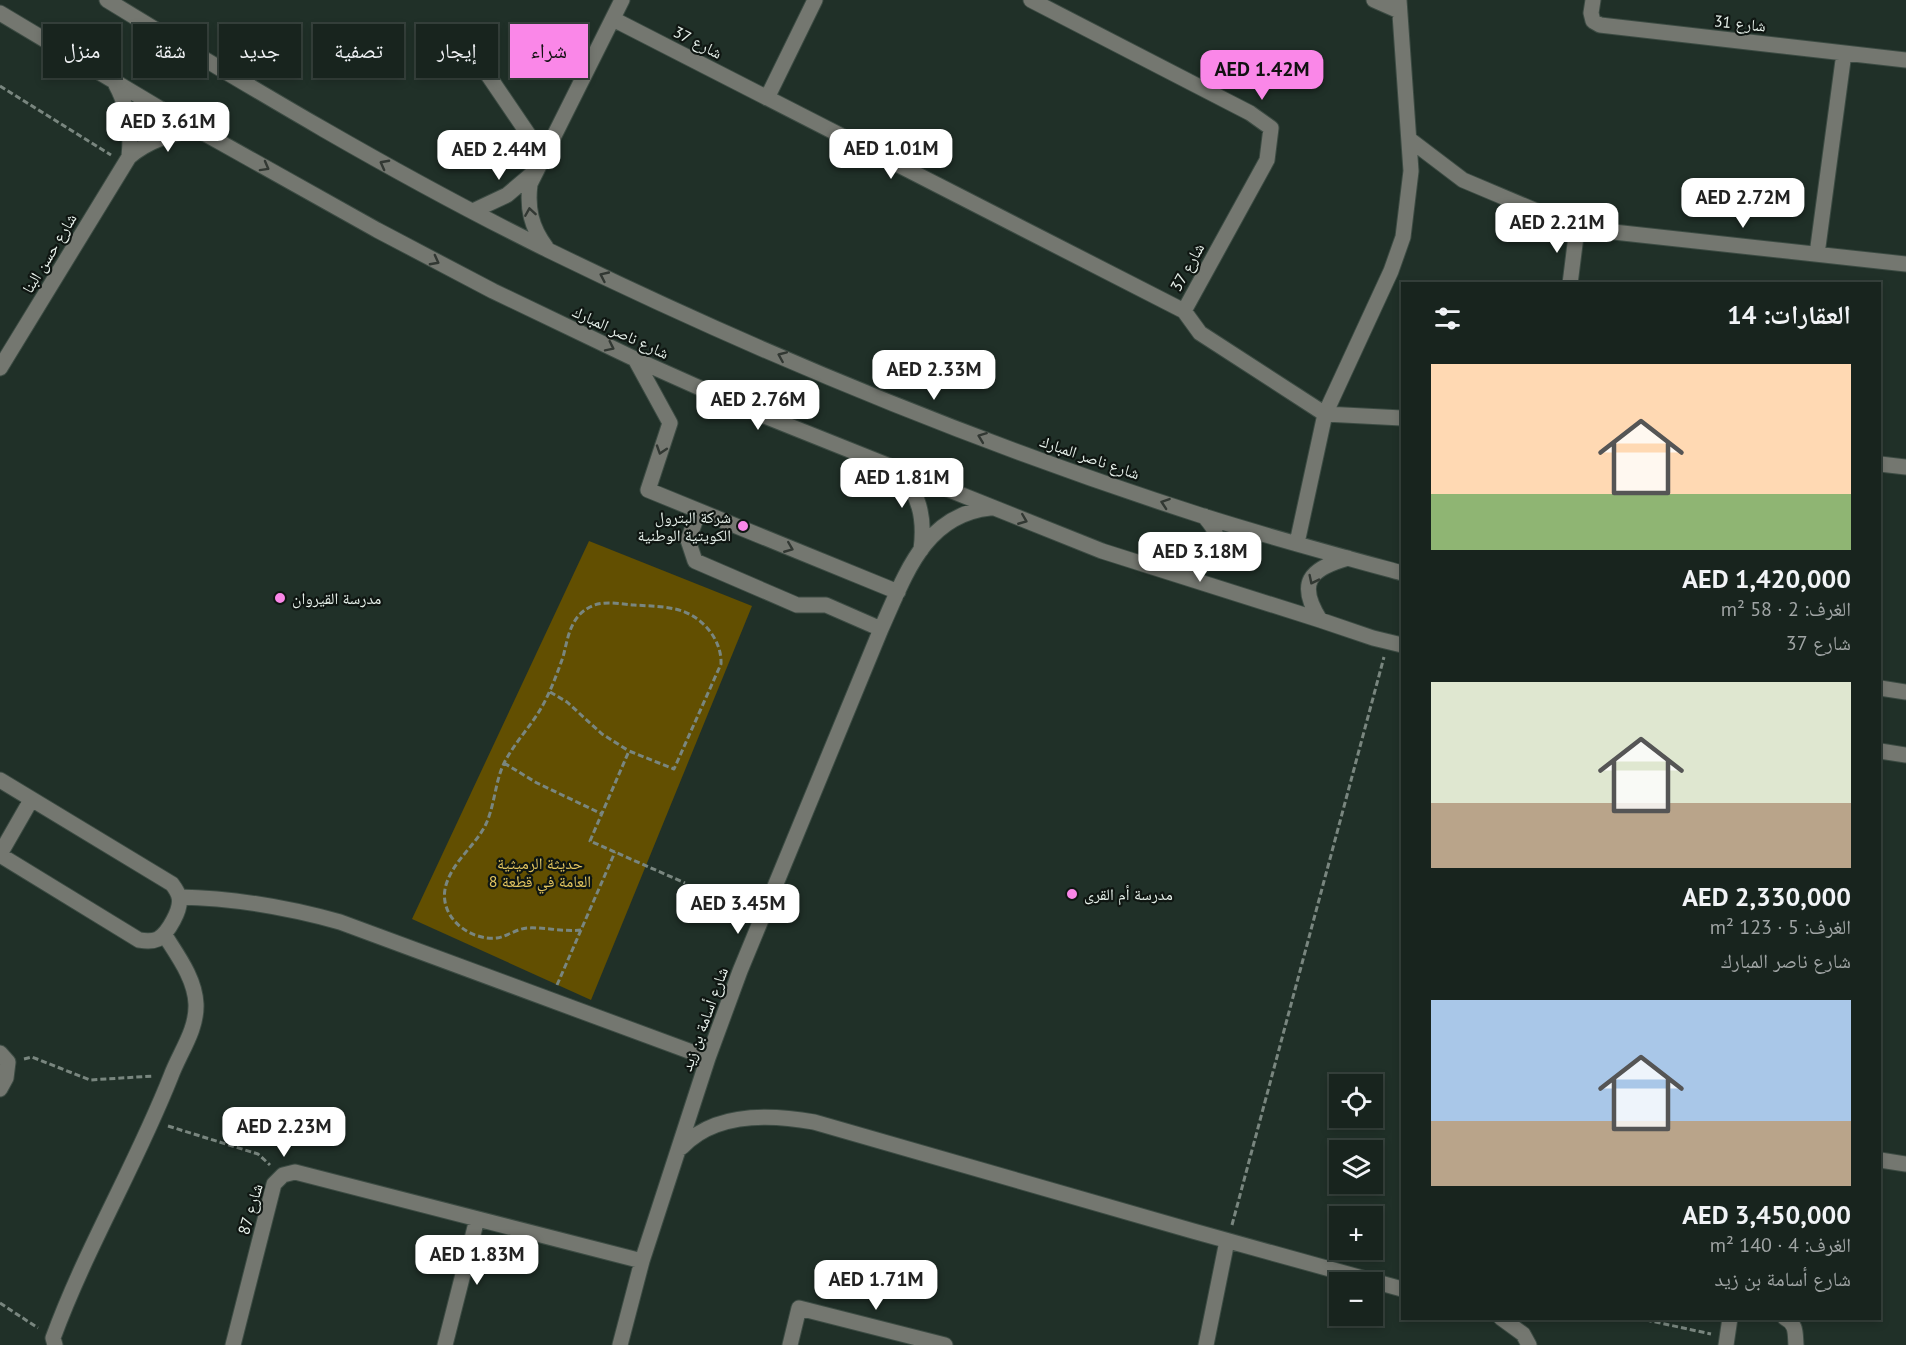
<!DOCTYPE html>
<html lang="ar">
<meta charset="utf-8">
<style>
body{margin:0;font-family:"PT Sans","Noto Naskh Arabic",sans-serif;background:#212c27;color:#f1f3f6;direction:rtl;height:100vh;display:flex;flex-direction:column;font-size:22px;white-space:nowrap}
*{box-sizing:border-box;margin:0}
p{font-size:20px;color:#9fa4a4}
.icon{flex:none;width:33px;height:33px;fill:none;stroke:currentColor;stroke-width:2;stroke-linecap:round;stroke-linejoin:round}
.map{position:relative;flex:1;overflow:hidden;direction:ltr}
.sheet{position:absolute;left:1401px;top:282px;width:480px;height:1038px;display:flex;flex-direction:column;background:#18241e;border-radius:0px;box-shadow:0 3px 9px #0003,0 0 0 2px #36413c;direction:rtl}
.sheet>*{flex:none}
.guide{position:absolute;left:18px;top:24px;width:570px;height:54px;direction:rtl;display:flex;gap:12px}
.controls{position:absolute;left:1329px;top:1074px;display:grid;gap:12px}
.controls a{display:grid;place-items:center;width:54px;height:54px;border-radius:0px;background:#18241e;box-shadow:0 3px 9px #0003,0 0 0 2px #36413c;font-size:30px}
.price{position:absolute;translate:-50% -51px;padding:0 14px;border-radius:12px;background:#fff;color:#222;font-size:20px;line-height:39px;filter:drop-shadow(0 2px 3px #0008)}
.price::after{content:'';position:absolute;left:50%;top:36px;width:18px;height:14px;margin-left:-9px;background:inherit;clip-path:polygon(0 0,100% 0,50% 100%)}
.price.current{background:#fa87e8;color:#111}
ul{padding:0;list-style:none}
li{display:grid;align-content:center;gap:12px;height:318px;padding:0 30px}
li span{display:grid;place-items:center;height:186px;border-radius:0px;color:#555}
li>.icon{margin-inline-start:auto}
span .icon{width:108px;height:108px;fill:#fffc;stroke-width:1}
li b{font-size:26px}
h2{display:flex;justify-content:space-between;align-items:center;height:72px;padding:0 30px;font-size:26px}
.chip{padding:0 21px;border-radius:0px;background:#18241e;box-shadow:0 3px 9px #0003,0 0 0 2px #36413c;font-size:21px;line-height:54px}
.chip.current{background:#fa87e8;color:#111}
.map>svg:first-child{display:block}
.green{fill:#624f01}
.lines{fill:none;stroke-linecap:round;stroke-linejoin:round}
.minor-casing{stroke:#3c4b43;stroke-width:17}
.path{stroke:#79867f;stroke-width:3;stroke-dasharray:6 3;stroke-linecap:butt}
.minor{stroke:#747770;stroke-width:15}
.oneway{stroke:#323833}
.poi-dot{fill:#fa87e8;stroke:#0f1612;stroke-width:2}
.labels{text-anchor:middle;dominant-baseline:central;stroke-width:4.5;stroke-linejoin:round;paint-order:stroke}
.street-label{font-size:16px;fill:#e7f1eb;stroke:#0f1612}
.poi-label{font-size:16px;fill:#e7f1eb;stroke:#0f1612;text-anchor:start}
.park-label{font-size:16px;fill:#e4c660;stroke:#0f1612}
</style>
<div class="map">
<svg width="1906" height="1345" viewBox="0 0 1906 1345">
<rect width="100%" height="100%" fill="#203028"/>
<path class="green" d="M589,541L752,606L591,1000L412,919Z"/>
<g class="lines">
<g class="minor-casing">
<path id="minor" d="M107,0C251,88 396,175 548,250C759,353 979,444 1203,516C1269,537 1336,555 1402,573
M1031,0L1250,113L1271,128L1267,160L1184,311
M1374,0L1399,11
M1593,0L1591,13L1593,21L1600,25L1906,60
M0,13L159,108L377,230L493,291L635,359L747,409L1102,551L1320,620L1373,638L1402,645
M613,19L1184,311L1200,333L1325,414L1402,418
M488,75L543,156
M114,81C129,109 132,126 129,157
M767,98L815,0
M1409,139L1463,180L1577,228L1906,264
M473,211L507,195L533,173
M546,247C531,227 527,208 530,184L622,0
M1817,254L1844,53
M1570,284L1577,228
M635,359L670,423L648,490L898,592
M0,368L129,157C149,140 171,134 197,129
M1880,464L1906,467
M895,471C920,490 925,520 921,550
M699,511L688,540L695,561L797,605H826L881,629
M1297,543L1325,414L1391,271L1403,237L1411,171L1399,0
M1171,562C1177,564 1183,567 1189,567C1210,569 1220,551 1215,532C1213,526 1208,521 1204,516
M1320,620C1297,583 1309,569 1348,558
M1880,688L1906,692
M1880,751L1906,755
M0,780L172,884C175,888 178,892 179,897C182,909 168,933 158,939C151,942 145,941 139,940L0,855
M0,854L31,800
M179,897C235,898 286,907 340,922L708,1058
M0,1053L8,1062L6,1078L0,1089
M682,1147C715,1112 770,1114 814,1122L1193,1231L1402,1289
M1880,1160L1906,1164
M1501,1318L1523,1334L1529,1345
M1785,1318C1797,1324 1795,1334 1796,1345
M55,1345L53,1338C86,1248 136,1165 171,1076C180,1052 197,1030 196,1004C195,978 177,955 164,934
M233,1345L274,1184L283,1175L295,1172L642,1261
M445,1345L477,1219
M620,1345L642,1261L708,1058L740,971L881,629C905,576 924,515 990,508
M790,1345L799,1308L945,1345
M1206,1345L1227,1241
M1726,1345L1730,1318"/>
</g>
<path class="path" d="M0,86L111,155
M550,692L567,702L602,734L629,751
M504,763L537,783L602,814
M581,930C563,932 545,927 527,928C516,929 508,936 497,938C469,941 437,916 446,885C453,861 476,845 486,824C496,802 495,776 508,756C520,736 536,720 546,699C553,685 558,671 563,657C568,638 570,617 590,607C603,600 620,604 634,605C648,606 662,606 675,609C700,614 722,638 721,664L674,769L629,751L590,841L685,883
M557,985L615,852
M24,1059L32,1057L90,1080L154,1076
M168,1126L258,1154L270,1165
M1232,1225L1384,657
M0,1303L38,1328
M1637,1318L1711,1334"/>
<use href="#minor" class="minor"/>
</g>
<defs><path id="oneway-chevron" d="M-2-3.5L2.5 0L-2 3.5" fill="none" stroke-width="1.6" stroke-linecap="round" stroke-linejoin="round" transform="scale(1.5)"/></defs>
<g class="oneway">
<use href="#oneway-chevron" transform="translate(384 164) rotate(-152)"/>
<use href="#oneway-chevron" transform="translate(265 167) rotate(29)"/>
<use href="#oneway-chevron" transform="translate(530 212) rotate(-99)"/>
<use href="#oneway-chevron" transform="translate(435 261) rotate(28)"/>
<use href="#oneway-chevron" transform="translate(604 276) rotate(-155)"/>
<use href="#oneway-chevron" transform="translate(610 347) rotate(26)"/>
<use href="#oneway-chevron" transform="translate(782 356) rotate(-157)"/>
<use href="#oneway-chevron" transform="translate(982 437) rotate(-159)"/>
<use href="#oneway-chevron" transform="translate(661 450) rotate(108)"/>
<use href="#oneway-chevron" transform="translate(1165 503) rotate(-161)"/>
<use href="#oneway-chevron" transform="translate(1023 520) rotate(22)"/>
<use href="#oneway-chevron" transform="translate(789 548) rotate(22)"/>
<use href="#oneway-chevron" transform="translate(1313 580) rotate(116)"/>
</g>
<g class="poi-dot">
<circle cx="743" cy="526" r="6"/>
<circle cx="280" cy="598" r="6"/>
<circle cx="1072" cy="894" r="6"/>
</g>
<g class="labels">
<g class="street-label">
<text transform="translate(1740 23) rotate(6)">شارع 31</text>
<text transform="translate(698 42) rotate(27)">شارع 37</text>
<text transform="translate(49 253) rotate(-59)">شارع حسن البنا</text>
<text transform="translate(1187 267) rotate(-61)">شارع 37</text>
<text transform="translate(621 332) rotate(25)">شارع ناصر المبارك</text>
<text transform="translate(1090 457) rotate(19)">شارع ناصر المبارك</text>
<text transform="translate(704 1019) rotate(-70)">شارع أسامة بن زيد</text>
<text transform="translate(250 1209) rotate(-74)">شارع 87</text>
</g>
<g class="poi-label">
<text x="731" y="517" text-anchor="end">شركة البترول<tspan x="731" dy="18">الكويتية الوطنية</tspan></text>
<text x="292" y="598">مدرسة القيروان</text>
<text x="1084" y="894">مدرسة أم القرى</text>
</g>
<g class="park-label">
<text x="540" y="863">حديثة الرميثية<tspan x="540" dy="18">العامة في قطعة 8</tspan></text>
</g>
</g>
</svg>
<div class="controls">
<a><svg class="icon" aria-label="locate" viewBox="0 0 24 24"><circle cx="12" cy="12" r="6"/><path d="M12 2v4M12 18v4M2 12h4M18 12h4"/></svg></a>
<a><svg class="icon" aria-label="layers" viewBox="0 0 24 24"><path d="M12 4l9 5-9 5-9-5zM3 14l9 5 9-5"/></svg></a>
<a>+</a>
<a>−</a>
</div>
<b class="price current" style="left:1262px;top:101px">AED 1.42M</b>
<b class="price" style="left:168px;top:153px">AED 3.61M</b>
<b class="price" style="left:891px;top:180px">AED 1.01M</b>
<b class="price" style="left:499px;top:181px">AED 2.44M</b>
<b class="price" style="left:1743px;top:229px">AED 2.72M</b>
<b class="price" style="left:1557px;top:254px">AED 2.21M</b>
<b class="price" style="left:934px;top:401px">AED 2.33M</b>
<b class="price" style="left:758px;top:431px">AED 2.76M</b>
<b class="price" style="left:902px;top:509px">AED 1.81M</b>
<b class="price" style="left:1200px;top:583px">AED 3.18M</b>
<b class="price" style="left:738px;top:935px">AED 3.45M</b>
<b class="price" style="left:284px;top:1158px">AED 2.23M</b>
<b class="price" style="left:477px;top:1286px">AED 1.83M</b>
<b class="price" style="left:876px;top:1311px">AED 1.71M</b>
<div class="guide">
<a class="chip current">شراء</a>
<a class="chip">إيجار</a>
<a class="chip">تصفية</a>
<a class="chip">جديد</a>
<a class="chip">شقة</a>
<a class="chip">منزل</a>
</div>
<section class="sheet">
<h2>العقارات: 14<svg class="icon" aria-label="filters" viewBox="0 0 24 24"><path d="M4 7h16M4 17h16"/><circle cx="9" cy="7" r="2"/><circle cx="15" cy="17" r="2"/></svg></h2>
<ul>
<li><span style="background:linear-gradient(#ffd9b3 70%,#8fb573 0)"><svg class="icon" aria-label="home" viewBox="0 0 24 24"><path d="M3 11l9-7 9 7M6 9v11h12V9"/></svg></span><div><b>AED 1,420,000</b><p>الغرف: 2 · 58 m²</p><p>شارع 37</p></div></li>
<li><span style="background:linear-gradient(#dfe7d0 65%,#b9a48a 0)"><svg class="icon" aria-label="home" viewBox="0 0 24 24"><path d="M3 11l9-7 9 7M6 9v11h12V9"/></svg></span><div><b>AED 2,330,000</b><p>الغرف: 5 · 123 m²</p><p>شارع ناصر المبارك</p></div></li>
<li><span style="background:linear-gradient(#a9c7e8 65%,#b9a48a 0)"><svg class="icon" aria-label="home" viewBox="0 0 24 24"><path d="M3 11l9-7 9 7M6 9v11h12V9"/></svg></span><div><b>AED 3,450,000</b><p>الغرف: 4 · 140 m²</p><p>شارع أسامة بن زيد</p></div></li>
</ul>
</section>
</div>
